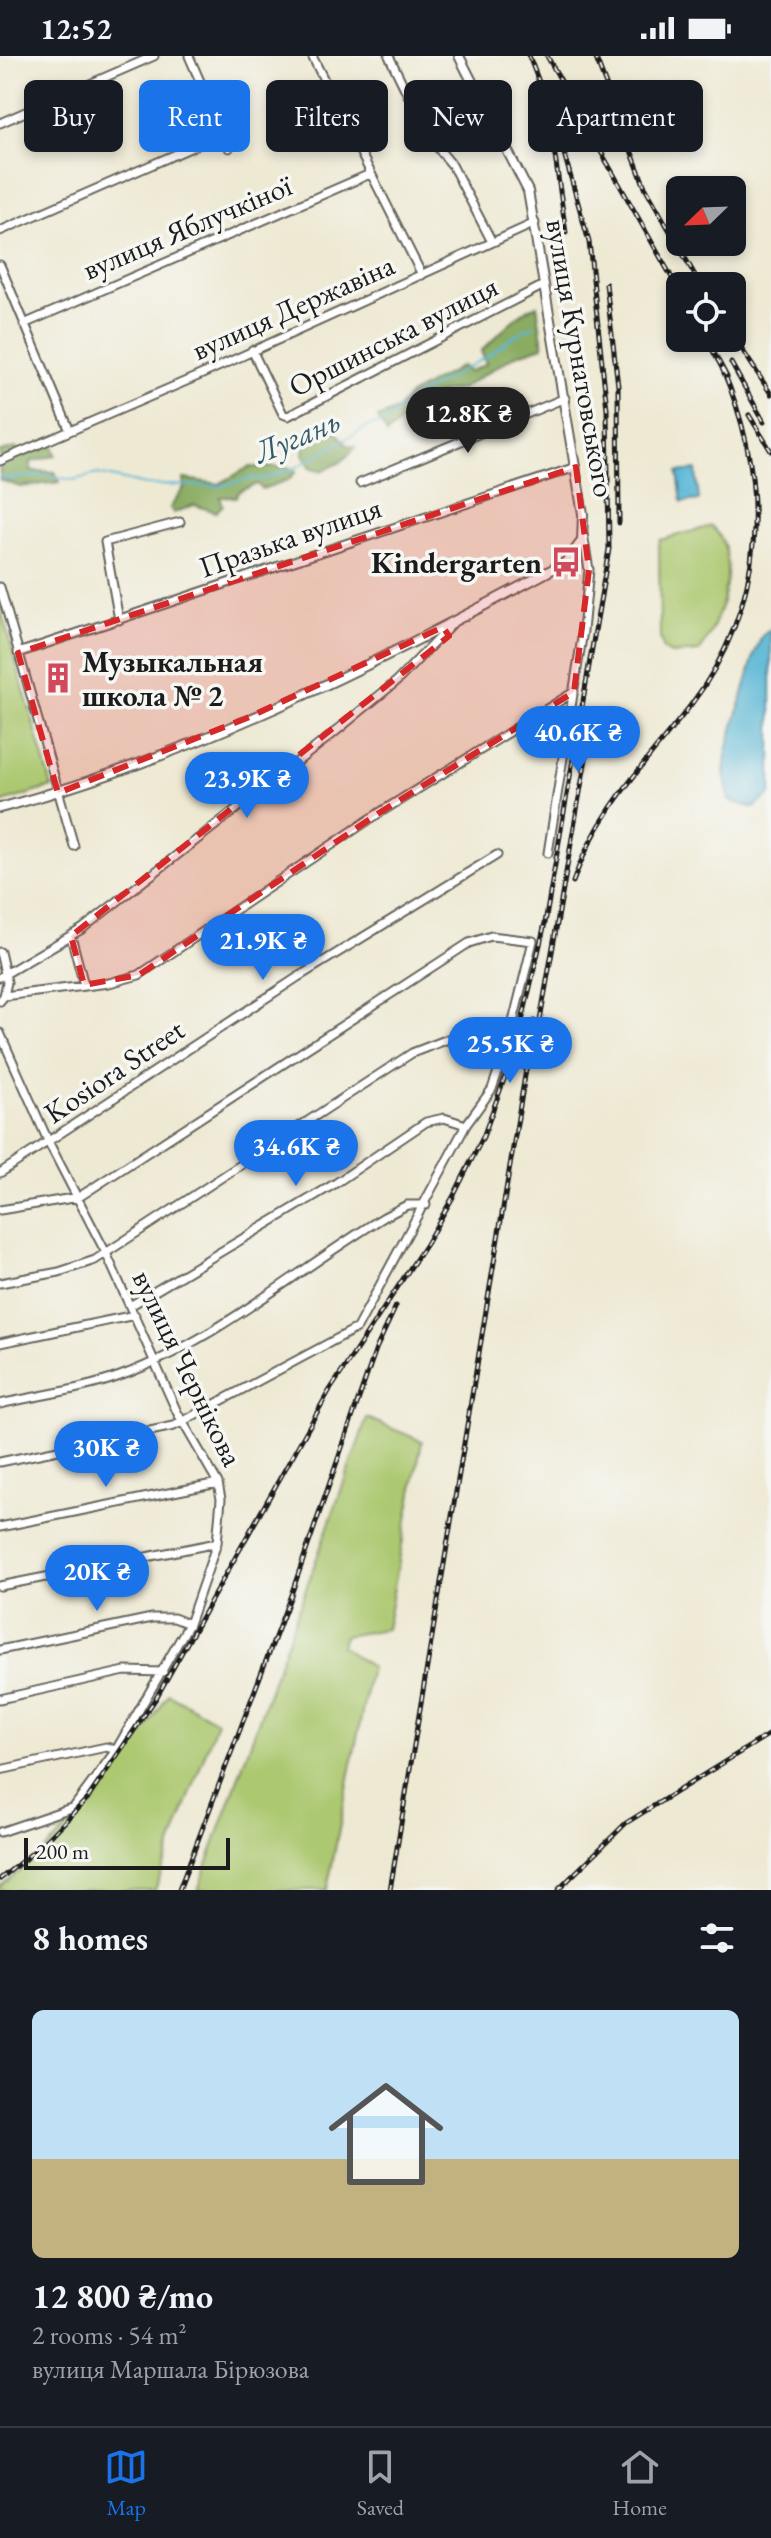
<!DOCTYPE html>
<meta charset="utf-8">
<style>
body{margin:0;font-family:"EB Garamond",serif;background:#242831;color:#f1f3f6;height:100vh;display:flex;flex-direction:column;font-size:30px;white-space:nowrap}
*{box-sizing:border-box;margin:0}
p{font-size:26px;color:#9ea1a6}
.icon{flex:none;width:44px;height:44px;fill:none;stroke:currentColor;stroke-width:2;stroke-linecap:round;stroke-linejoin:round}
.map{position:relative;height:1834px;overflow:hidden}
.sheet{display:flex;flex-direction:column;background:#171b24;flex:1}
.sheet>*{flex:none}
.guide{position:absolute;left:24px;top:24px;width:724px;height:72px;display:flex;gap:16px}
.needle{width:52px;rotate:247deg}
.controls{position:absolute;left:666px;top:120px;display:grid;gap:16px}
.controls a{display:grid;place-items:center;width:80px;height:80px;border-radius:12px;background:#171b24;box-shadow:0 4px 12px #0003;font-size:40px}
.scale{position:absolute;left:24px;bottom:20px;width:206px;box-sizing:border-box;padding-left:8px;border:4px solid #1c1c1c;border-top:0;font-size:22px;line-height:28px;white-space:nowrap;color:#1c1c1c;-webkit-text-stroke:6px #f6f6f2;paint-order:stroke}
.price{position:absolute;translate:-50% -68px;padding:0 18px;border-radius:28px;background:#1a73e8;color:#fff;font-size:26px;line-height:52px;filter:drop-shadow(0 2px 4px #0008)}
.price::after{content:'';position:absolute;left:50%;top:48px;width:24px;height:18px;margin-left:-12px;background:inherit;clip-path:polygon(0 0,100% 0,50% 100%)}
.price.on{background:#222;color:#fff}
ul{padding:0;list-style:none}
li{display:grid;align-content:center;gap:16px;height:424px;padding:0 32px}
li span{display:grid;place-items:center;height:248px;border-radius:12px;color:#555}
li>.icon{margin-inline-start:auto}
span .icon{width:144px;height:144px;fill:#fffc;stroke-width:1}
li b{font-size:34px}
h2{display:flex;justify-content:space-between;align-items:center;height:96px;padding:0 32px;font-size:34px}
.pill{padding:0 28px;border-radius:12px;background:#171b24;box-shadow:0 4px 12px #0003;font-size:28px;line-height:72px}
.pill.on{background:#1a73e8;color:#fff}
.status{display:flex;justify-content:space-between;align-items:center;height:56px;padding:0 40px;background:#171b24;direction:ltr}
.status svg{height:22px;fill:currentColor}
.dock{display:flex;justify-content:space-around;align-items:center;height:112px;border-top:2px solid #363941;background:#171b24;font-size:22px;color:#9ea1a6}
.dock a{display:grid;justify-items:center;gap:4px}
.dock .on{color:#1a73e8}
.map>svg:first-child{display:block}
.green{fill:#acc86f;stroke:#647246;stroke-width:2}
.forest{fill:#89ac62;stroke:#52643f;stroke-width:2}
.water{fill:#56b5d4;stroke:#396878;stroke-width:2}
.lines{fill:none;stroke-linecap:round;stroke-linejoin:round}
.stream{stroke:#56b5d4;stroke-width:2}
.minor-casing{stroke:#66645c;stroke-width:11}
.tertiary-casing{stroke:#66645c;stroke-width:12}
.minor{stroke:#fff;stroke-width:7}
.tertiary{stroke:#fff;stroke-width:8}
.rail-casing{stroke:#1c1c1c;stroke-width:5}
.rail{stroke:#f6f6f2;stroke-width:2;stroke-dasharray:6;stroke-linecap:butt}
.marked{fill:#d62828;fill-opacity:0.2;stroke:#d62828;stroke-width:6;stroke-dasharray:16 10;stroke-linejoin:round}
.labels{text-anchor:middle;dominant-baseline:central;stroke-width:7;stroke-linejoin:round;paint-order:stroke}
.street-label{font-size:30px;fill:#1c1c1c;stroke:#f6f6f2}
.poi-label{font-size:30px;font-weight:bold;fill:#1c1c1c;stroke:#f6f6f2;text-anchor:end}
.water-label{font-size:32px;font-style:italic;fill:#335966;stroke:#f6f6f2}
</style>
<div class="status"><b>12:52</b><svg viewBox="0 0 49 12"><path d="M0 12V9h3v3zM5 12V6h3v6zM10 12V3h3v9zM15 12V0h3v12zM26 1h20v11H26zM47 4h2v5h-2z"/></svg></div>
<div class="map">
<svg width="771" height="1834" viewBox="0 0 771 1834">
<rect width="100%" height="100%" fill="#f6f6f2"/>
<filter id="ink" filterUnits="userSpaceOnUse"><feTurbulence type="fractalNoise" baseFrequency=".0125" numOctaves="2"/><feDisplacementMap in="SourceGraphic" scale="16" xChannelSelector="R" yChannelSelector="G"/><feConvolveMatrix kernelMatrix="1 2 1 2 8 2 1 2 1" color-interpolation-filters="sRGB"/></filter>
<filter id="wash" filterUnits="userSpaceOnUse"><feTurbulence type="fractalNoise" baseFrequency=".006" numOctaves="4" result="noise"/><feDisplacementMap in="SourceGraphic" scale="32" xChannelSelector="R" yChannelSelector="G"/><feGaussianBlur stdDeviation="1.8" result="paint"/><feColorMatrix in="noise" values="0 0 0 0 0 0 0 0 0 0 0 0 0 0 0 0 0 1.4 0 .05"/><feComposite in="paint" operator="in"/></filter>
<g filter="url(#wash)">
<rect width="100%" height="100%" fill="#eee9d3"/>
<path class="green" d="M711,470C744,498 720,568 699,596L671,598L663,593L660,582L659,489L660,484Z
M0,551L52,731L0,747Z
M367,1362L422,1385L386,1573L344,1580L341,1590L371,1611L327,1834H198Z
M168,1638L217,1665L155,1834H0V1830C71,1779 124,1714 168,1638Z"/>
<path class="forest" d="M537,249L543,290L516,299L459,334C429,334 408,359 387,378L378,362L397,354L410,339L462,310L469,316L486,308L481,295C500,279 513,259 537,249Z
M334,373L347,389L356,391L341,406L323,415L311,412L303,398L304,386Z
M51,383L56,399L31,406V415L55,416L60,426L20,431L0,424V396L16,392L21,395Z
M249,411H288L296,416L288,424L262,433L257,428L240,435L236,441H220L223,449L216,456L194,449L174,457L170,452L184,432V423L219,428Z"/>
<path class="water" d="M696,414L699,444L682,446L678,416Z
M771,573V738L754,752L729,745L724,716L726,698L754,599L762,580Z"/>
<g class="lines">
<path class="stream" d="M0,420L4,423L46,419L73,424L98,418L145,429L221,430L252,422L264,423L297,411L369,370L382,367L414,341L488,300L515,279L534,270"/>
</g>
</g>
<g filter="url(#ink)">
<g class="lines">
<g class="minor-casing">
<path id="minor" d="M189,0L229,92
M312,0L422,219
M389,0L428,80L452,109L492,186
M0,67L154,0
M0,175L222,78
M0,209L70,375
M24,268L370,118
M252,294L283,358L288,360L544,229
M0,405L198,320L535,167
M360,427L565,342
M0,531L74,790
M119,564L105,486L180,466
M18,597L576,411
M548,797L583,575L589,514L583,478
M71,880L84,929
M0,896L7,926L4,940
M0,921L82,873L329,681L397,625L452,568
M0,945L4,940L109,927L139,919L379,757L574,636
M0,977L49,1087L106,1197L177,1356L218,1427L221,1443L217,1487L189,1568L116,1694L74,1751L0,1776
M0,1117L298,921L497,799
M0,1154L79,1141L469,887L491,880L533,885L508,986L492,1033L466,1069L357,1272L174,1370L0,1406
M0,1227L59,1216L95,1204L412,997L456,980L508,986
M130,1250L336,1127L426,1066L444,1062L466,1069
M0,1287L135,1259
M0,1348C39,1339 82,1334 120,1320C216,1285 297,1214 384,1161L407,1149H426
M0,1471L218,1427
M0,1530L217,1487
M0,1594L152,1562H174L189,1568
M0,1643L125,1615L163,1616
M0,1714L106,1691L116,1694"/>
</g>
<g class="tertiary-casing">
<path id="tertiary" d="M0,752C198,699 386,603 566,506L582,485L583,458L528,135L459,0"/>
</g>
<use href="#minor" class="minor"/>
<use href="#tertiary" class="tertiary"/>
<g class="rail-casing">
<path id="rail" d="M547,0L680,236
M595,0L645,131L701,230
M552,79L566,177
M606,228L618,330L619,467
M732,278L771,338
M706,282L727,321
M731,307L764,366
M749,359L771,395
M573,826C597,756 646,707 690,650C767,549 771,426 722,312
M538,976L589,685
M0,1823L42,1789L88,1742L156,1642L328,1337L426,1188L453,1141L483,1081L516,991L545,867L609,493L607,353L589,186L558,76L529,0
M179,1834L291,1539L376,1293L396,1250
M390,1834L534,965
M558,1834L626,1767L771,1677"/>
</g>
<use href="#rail" class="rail"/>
</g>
</g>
<path class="marked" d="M576,411L589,514L574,636L379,757L139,919L84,929L71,880L449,580L443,571L247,662L58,737L18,597Z"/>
<defs>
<g id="bus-bare" transform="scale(2.4)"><path d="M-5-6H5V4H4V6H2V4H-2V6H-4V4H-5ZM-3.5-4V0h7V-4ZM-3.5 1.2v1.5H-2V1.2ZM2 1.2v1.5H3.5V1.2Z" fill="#d1495b" stroke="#f6f6f2" stroke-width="2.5" paint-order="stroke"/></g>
<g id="building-bare" transform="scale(2.4)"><path d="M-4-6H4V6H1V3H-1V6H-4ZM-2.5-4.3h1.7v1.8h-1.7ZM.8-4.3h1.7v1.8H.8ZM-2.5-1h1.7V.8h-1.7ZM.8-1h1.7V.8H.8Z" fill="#d1495b" stroke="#f6f6f2" stroke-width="2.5" paint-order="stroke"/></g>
</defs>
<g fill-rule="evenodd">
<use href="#bus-bare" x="566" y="506"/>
<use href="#building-bare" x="58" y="622"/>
</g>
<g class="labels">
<g class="street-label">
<text transform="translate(187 171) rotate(-23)">вулиця Яблучкіної</text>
<text transform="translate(293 251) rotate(-24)">вулиця Державіна</text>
<text transform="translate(393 280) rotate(-27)">Оршинська вулиця</text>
<text transform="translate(581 302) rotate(80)">вулиця Курнатовського</text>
<text transform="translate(290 481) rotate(-19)">Празька вулиця</text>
<text transform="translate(114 1015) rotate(-34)">Kosiora Street</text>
<text transform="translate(188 1312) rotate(64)">вулиця Чернікова</text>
</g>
<g class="poi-label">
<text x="542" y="506">Kindergarten</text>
<text x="82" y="605" text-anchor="start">Музыкальная<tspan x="82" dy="34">школа № 2</tspan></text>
</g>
<g class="water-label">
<text transform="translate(297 380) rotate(-23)">Лугань</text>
</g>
</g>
</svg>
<div class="controls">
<a><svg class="needle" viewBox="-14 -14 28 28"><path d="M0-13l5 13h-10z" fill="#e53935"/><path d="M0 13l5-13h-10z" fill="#9ea1a6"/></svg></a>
<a><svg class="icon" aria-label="locate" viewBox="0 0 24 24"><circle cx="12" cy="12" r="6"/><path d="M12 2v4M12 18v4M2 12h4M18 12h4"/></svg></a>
</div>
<div class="scale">200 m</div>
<b class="price on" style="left:468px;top:399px">12.8K ₴</b>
<b class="price" style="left:578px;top:718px">40.6K ₴</b>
<b class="price" style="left:247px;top:764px">23.9K ₴</b>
<b class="price" style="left:263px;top:926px">21.9K ₴</b>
<b class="price" style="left:510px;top:1029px">25.5K ₴</b>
<b class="price" style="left:296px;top:1132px">34.6K ₴</b>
<b class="price" style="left:106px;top:1433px">30K ₴</b>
<b class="price" style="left:97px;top:1557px">20K ₴</b>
<div class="guide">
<a class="pill">Buy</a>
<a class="pill on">Rent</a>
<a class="pill">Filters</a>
<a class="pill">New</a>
<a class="pill">Apartment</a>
</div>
</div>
<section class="sheet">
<h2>8 homes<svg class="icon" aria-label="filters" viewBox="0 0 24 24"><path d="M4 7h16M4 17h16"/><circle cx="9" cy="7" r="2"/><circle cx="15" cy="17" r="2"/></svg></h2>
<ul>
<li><span style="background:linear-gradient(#bfe0f5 60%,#c2b280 0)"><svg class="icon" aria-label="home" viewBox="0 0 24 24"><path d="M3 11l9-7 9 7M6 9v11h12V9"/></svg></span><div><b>12 800 ₴/mo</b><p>2 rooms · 54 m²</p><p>вулиця Маршала Бірюзова</p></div></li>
</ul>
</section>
<nav class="dock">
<a class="on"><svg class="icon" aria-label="map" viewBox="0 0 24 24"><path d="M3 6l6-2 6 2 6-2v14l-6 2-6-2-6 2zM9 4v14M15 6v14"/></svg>Map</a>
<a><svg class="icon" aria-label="saved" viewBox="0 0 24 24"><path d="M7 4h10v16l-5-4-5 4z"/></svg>Saved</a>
<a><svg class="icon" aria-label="home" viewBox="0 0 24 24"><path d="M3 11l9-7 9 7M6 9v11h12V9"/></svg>Home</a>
</nav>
